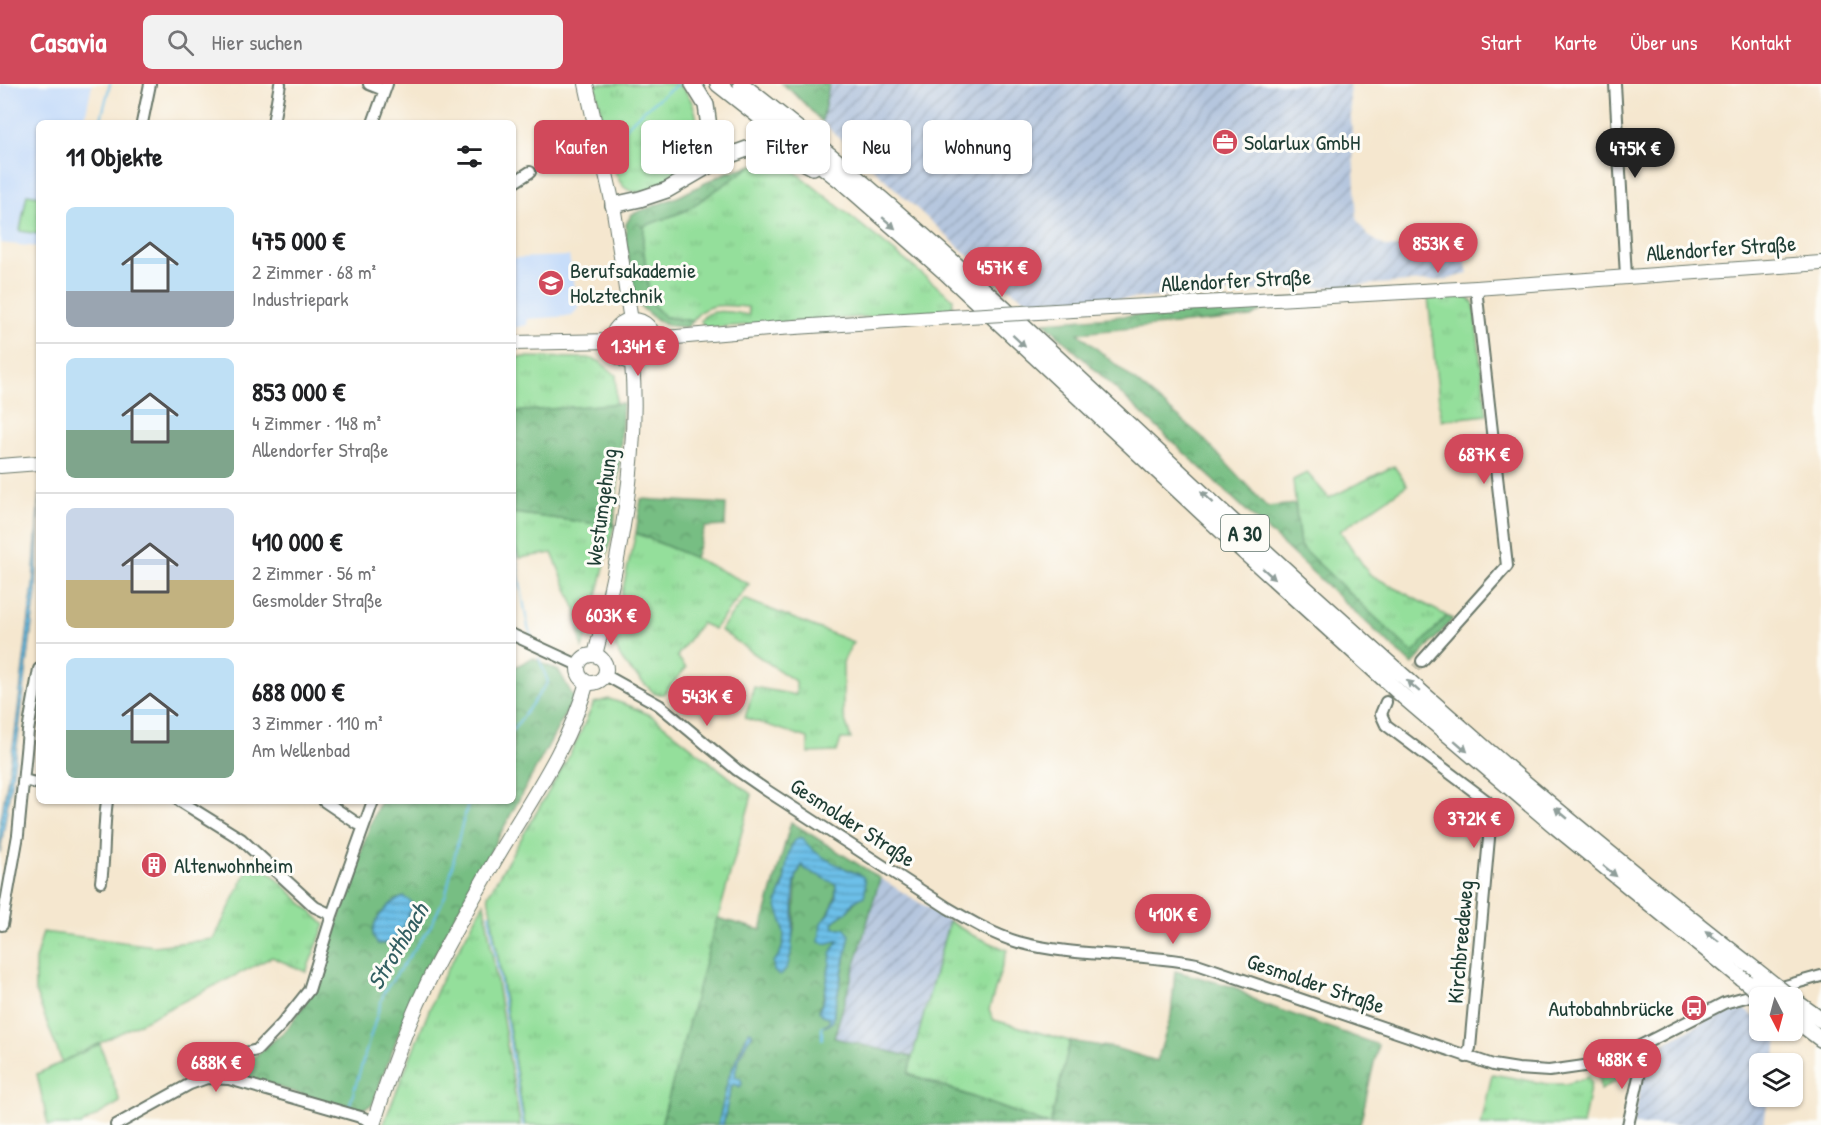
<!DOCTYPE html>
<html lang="de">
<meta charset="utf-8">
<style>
body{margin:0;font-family:"Patrick Hand",sans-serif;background:#f2f2f2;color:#202124;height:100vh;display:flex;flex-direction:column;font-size:22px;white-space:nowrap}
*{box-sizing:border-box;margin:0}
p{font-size:20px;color:#757577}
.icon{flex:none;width:33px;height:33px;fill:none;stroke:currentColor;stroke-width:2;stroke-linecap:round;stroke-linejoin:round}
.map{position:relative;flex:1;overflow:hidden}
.side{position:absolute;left:36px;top:36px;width:480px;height:684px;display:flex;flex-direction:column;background:#fff;border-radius:9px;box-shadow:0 2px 4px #0004}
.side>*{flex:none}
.hud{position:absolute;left:534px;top:36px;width:570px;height:54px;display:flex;gap:12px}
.needle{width:39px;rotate:174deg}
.fabs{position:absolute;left:1749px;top:903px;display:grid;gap:12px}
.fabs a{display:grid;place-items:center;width:54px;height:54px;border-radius:9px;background:#fff;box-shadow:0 2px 4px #0004;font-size:30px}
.price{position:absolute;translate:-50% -51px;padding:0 14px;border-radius:21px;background:#d1495b;color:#fff;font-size:20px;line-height:39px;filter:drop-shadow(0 2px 3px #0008)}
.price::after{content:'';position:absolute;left:50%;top:36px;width:18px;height:14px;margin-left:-9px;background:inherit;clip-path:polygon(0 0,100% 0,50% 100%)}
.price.on{background:#222;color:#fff}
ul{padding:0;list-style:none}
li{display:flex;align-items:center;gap:18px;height:150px;padding:0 30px}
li+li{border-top:2px solid #e0e0e0}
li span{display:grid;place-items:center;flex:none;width:168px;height:120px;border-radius:9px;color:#555}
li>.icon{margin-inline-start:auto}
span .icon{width:72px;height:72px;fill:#fffc;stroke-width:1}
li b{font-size:26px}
h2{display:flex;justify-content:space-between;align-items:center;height:72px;padding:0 30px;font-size:26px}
.pill{padding:0 21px;border-radius:9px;background:#fff;box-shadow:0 2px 4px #0004;font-size:21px;line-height:54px}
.pill.on{background:#d1495b;color:#fff}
header{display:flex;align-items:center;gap:36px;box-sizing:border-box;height:84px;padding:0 30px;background:#d1495b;color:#fff}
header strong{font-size:28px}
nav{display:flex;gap:33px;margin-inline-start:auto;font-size:21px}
.search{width:420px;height:54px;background:#f2f2f2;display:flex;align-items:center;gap:15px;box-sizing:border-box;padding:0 21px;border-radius:9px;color:#757577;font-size:22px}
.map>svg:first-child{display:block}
.built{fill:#c7ddf9}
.industrial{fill:url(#industrial-furrows)}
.grass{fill:url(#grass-tufts);stroke:#5a8e68;stroke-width:1.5}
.forest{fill:url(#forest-crowns);stroke:#4b7e5c;stroke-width:1.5;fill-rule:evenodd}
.park{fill:#94df9b;stroke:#5a8e68;stroke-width:1.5}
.water{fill:url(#water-rules);stroke:#467e8e;stroke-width:1.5}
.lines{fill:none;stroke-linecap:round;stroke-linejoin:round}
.stream{stroke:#6dc0e9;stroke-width:2}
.minor-tunnel{stroke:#cac5b0;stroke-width:10;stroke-dasharray:10 5;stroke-linecap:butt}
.minor-casing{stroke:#6a786a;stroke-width:14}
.major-casing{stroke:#6a786a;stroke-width:16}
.highway-casing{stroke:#6a786a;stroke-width:18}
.minor{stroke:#fff;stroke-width:10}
.major{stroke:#fff;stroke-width:14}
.highway{stroke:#fff;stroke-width:15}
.major-bridge-casing{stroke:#6a786a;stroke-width:16;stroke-linecap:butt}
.highway-bridge-casing{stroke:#6a786a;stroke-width:18;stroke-linecap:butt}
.major-bridge{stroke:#fff;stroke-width:14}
.highway-bridge{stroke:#fff;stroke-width:15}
.oneway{fill:#8f9e9a}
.labels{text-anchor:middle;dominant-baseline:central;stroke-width:6;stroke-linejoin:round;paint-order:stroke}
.shield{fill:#fdfcf7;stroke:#62766e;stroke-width:1.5}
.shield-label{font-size:21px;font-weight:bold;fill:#1f3d34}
.poi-label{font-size:22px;fill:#1f3d34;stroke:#fdfcf7;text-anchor:start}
.street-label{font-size:22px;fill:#1f3d34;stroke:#fdfcf7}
.water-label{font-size:24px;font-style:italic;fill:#325e61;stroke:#fdfcf7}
</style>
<header>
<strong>Casavia</strong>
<div class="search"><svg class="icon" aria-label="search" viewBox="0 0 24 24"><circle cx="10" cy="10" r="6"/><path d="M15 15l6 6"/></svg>Hier suchen</div>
<nav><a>Start</a><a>Karte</a><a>Über uns</a><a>Kontakt</a></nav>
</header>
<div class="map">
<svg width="1821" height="1041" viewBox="0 0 1821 1041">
<defs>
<pattern id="industrial-furrows" width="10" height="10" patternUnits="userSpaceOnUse" patternTransform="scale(1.5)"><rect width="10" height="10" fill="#b5c6de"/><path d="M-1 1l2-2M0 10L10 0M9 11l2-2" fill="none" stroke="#93a2b5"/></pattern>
<pattern id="grass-tufts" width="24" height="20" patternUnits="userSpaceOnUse" patternTransform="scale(1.5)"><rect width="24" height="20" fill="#94df9b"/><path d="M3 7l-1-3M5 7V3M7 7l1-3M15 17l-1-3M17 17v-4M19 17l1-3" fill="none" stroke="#7fc086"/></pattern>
<pattern id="forest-crowns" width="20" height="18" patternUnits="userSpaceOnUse" patternTransform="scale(1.5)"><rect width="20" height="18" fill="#77be83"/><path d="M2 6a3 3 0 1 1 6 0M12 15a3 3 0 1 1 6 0" fill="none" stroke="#619c6c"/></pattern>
<pattern id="water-rules" width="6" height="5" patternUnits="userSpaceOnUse" patternTransform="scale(1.5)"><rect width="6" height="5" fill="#6dc0e9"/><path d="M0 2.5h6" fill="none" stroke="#599dbe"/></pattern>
</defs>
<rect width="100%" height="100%" fill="#fdfcf7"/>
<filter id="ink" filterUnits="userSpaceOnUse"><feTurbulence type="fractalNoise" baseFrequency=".0167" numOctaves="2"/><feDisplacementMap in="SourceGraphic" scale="12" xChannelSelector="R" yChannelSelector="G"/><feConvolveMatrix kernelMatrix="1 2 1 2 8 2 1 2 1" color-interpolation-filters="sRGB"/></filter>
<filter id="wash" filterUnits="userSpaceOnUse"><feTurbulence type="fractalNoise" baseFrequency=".008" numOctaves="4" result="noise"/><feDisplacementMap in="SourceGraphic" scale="24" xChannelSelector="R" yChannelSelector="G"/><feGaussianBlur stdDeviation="1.35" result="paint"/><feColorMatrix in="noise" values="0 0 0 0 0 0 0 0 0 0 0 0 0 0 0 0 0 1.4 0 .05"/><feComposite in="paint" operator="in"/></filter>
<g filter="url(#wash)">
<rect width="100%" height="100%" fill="#f5e7cf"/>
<path class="built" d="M0,0H92L84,39H39V163L0,159Z
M569,172L579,224L571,232L528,235L527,241L513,244V174Z"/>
<path class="industrial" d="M829,0H1349L1357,136L1367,151L1386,163L1463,165L1468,190L1443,196L1108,216L1028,217L994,195L822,38Z
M880,794L949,837L912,973L834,955Z
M1742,924L1759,936L1760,946L1774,947L1779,950L1774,979L1760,980V1012L1768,1013L1764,1041H1633L1647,968L1707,936Z"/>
<path class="grass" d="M595,0H679C704,25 702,61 679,87C674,92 667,96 660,100C649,107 634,113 623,102C611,91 599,19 595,0Z
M753,81L793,86L953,215L951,227L704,244L701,236C711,222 735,229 749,231L748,223C728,222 703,216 693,237L665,233L650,218L643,160L644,142L685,127Z
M1465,210L1474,220L1487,331L1441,336L1428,213Z
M517,273L588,274L599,277L616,291V320L513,328V283Z
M1394,382L1407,401L1340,447L1369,490L1447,532L1413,570L1300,462L1293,396L1307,389L1329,414Z
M513,429L614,442L588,549L582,564L576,526L552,469L519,474L513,456Z
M636,449L695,474L749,500L714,545L701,539L677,572L686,584L663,610H655C642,596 623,583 616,564C610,549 631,470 636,449Z
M744,515L853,558L843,578V629L851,655H841L837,668L808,669V654L745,634L754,603L796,611V598L720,546Z
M609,615L630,622L652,632L752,711L661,1041H525L488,811L563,683L577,656L594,619Z
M254,773L325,841L306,888L272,873L62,978L35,907V876L43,848L154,862L214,855Z
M484,819L520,1041H383L440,899Z
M949,837L972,851L1007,866L989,926L994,936L1070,957L1050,1041L908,989Z
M1632,977L1637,985L1600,1006L1599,990Z
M1492,990L1548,1000H1566L1589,993L1591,999L1583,1041H1481Z"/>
<path class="forest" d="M782,0H829L822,38L795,10Z
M753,81L685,127L644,142L643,160L650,218L665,233L693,237L687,243C659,243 657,236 636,219L626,160V140L632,130L680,112L725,89Z
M1270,221L1251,233L1078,249L1201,352L1267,423L1295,420L1300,462L1413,569L1447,532L1453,535L1412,581L1044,238Z
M623,319L619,387L614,442L513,429V328Z
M641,415L726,420L725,442L705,443L695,474L636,449Z
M532,574L559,587L574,614L446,850L410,919L372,1021L357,1027L234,990L287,945L315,905L369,744L380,717H513V584ZM404,813L412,827L404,845L387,860H378C375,855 372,852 373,846C375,833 392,816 404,813Z
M791,738L880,794L834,954L912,973L908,990L1050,1041L1070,957L1115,964L1157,977L1171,932L1175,887L1234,903L1258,918L1378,961L1360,1041H723L731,1003L736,993L734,987L748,955L752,951L746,952L728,995L718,1041H661L717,834L761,846ZM793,758L807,762L828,777L859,790L860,814C852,818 852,823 846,829C841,833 837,834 833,839L834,844H841L849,856L846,865L845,878L834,927V932L831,939L825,942L824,941L828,940L830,937L829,933L823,931L819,925C829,904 827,871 839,856L838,855L833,858L821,839C832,827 836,816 836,799L805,785L802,781L796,794L794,845L788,881L774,887L773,878C785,868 786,849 782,835C780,830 777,826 777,821C777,815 781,809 782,803C787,788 788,773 793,758Z"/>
<path class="park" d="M27,110L39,112V150L20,147Z
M100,960L120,1018L81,1041H48L37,990Z"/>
<path class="water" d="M39,410L36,508L17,662L0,769V741L15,650L33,501Z
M798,754H803C812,770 833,779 850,787C855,789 859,789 863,793C867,799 866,805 864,812L853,818L847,828L836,835L833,839L834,844H844L850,851L834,927L833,937L829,941L823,943L824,941L828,940L830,937L829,933L823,931L819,927L824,915L832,866L839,856L826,860L819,858L821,839L829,830L836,814V800L805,785L802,781C800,785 797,789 796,794C789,813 800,883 779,892L774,887L773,878C785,868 786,849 781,834C780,829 777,826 777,821C777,814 781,809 783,803C787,788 785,764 798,754Z
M404,813L411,818C412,826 409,829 406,837C401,851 394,860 378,860C375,855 372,852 373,846C375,833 392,816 404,813Z
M749,947L752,948V951C745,959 733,984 736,993L741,995L742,1000L740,1003L734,1000L731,1003L723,1041H718L728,995Z"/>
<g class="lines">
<path class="stream" d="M100,39L110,0
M615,58C632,33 654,18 678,0
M513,273L514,270
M513,460L528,543L532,554
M513,646L548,598L539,574
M489,830L523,1041
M822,955V943L823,942
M349,1023L384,908L430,843L446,810L460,748L469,717"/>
</g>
</g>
<g filter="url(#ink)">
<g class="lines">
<path class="minor-tunnel" d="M1386,618L1422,577"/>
<g class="minor-casing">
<path id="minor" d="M369,0L384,6
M1615,0L1626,192
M142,39L150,0
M273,39L280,0
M373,39L387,0
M513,99L530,88
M513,551L578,581
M1422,577L1507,482L1476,204
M605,591L659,621L737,686L766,706L948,824C970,837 994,851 1018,858C1077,874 1138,868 1197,880L1493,981L1518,985L1549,987L1591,981L1636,964L1724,919L1821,892
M1386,618L1381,630L1386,641L1487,717L1491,732L1470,964L1466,973
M24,696L39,700
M180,717L241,755L315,823L332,831
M324,717L358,740L364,742
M101,798C105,771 103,744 107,717
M2,841L18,751L28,647L39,585
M245,969L257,966L282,940L309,906L332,831L373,717
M116,1041L190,1000L207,994L229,995L364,1034L373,1040
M1628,1041L1640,988V981L1636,964"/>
</g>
<g class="major-casing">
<path id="major" d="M586,0L613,121L631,237
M1055,227L1476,204L1821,179
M612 257a21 21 0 1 1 42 0a21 21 0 1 1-42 0Z
M654,255L780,244L951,233
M513,259L613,257
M0,382L39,379
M578 585a14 14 0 1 1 28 0a14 14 0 1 1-28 0Z
M595,571C619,478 640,374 632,278
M373,1041C388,993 405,945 427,900C447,858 472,817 495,776C529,718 569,663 587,598"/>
</g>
<g class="highway-casing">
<path id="highway" d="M718,0L845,100L945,188L1241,465L1404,613L1555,742L1740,893
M741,0C919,137 1078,295 1243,447C1321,519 1400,590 1480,660C1570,739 1664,814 1758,888
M690,90L705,67L710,50L706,21L693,0
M613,121L640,115L667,106L722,74L747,65L776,64L813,83
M1792,915L1821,936
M1792,933L1821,955"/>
</g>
<use href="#minor" class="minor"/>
<use href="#major" class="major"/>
<use href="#highway" class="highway"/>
<g class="major-bridge-casing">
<path id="major-bridge" d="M951,233L1055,227"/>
</g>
<g class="highway-bridge-casing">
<path id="highway-bridge" d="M1758,888L1791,914
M1740,893L1767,914"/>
</g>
<use href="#major-bridge" class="major-bridge"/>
<use href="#highway-bridge" class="highway-bridge"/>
</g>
<defs><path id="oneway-solid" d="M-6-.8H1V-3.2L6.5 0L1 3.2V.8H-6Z" transform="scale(1.5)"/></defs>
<g class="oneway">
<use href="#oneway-solid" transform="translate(889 139) rotate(41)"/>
<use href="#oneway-solid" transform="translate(1019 257) rotate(43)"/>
<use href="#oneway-solid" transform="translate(1207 413) rotate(-137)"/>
<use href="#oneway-solid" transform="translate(1269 490) rotate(42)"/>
<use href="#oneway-solid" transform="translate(1413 602) rotate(-139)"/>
<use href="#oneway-solid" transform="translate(1461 662) rotate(41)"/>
<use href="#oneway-solid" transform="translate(1561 729) rotate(-140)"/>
<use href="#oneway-solid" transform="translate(1610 787) rotate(39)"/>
<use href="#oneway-solid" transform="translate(1712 852) rotate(-142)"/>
</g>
</g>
<defs>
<g id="office-disc" transform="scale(1.35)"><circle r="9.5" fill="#d1495b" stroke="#fdfcf7"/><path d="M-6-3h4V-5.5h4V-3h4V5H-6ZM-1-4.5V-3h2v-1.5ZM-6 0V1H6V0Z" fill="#fff"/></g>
<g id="university-disc" transform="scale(1.35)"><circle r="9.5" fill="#d1495b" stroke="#fdfcf7"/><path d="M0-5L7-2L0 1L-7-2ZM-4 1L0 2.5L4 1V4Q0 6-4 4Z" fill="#fff"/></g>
<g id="building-disc" transform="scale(1.35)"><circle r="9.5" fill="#d1495b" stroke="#fdfcf7"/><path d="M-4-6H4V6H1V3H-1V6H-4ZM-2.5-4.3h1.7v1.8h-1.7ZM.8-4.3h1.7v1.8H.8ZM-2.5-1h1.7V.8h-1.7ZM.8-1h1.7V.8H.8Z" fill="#fff"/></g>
<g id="bus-disc" transform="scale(1.35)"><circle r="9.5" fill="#d1495b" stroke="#fdfcf7"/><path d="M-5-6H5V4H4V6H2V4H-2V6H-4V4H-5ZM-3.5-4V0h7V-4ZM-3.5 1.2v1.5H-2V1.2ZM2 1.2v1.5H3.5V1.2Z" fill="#fff"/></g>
</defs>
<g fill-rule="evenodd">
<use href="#office-disc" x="1225" y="58"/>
<use href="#university-disc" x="551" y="199"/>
<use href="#building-disc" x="154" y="781"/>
<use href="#bus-disc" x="1694" y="924"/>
</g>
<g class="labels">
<rect class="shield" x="1221" y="431" width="48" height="36" rx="4.5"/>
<g class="shield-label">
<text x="1245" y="449">A 30</text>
</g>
<g class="poi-label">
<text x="1244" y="58">Solarlux GmbH</text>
<text x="570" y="186">Berufsakademie<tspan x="570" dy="25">Holztechnik</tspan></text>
<text x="174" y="781">Altenwohnheim</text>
<text x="1674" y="924" text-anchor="end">Autobahnbrücke</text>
</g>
<g class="street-label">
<text transform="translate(1721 164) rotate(-4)">Allendorfer Straße</text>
<text transform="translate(1236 196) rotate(-3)">Allendorfer Straße</text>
<text transform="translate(601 423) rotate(-82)">Westumgehung</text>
<text transform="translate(853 738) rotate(33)">Gesmolder Straße</text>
<text transform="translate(1460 858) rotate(-85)">Kirchbreedeweg</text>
<text transform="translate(1316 899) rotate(19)">Gesmolder Straße</text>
</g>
<g class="water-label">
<text transform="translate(397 862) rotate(-59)">Strothbach</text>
</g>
</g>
</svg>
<div class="fabs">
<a><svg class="needle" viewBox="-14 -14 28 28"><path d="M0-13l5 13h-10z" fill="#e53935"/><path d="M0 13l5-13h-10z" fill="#757577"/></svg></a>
<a><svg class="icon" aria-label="layers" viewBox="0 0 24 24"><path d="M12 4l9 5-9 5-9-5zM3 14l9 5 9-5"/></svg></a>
</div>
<b class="price on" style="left:1635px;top:95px">475K €</b>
<b class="price" style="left:1438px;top:190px">853K €</b>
<b class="price" style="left:1002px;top:214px">457K €</b>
<b class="price" style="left:638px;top:293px">1.34M €</b>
<b class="price" style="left:1484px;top:401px">687K €</b>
<b class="price" style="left:611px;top:562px">603K €</b>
<b class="price" style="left:707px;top:643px">543K €</b>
<b class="price" style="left:1474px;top:765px">372K €</b>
<b class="price" style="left:1173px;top:861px">410K €</b>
<b class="price" style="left:1622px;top:1006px">488K €</b>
<b class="price" style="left:216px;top:1009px">688K €</b>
<div class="hud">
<a class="pill on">Kaufen</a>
<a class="pill">Mieten</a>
<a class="pill">Filter</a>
<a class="pill">Neu</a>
<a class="pill">Wohnung</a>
</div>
<section class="side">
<h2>11 Objekte<svg class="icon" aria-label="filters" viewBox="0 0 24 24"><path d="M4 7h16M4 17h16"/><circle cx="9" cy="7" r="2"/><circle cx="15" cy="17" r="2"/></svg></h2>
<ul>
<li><span style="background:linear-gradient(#bfe0f5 70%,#9aa5b1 0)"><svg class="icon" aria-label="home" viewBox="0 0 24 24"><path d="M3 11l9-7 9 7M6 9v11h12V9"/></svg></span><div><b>475 000 €</b><p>2 Zimmer · 68 m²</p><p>Industriepark</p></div></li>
<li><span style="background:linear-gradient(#bfe0f5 60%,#7fa58c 0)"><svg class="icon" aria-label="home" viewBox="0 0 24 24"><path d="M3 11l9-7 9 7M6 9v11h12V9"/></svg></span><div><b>853 000 €</b><p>4 Zimmer · 148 m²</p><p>Allendorfer Straße</p></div></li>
<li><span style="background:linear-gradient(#c9d6e8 60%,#c2b280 0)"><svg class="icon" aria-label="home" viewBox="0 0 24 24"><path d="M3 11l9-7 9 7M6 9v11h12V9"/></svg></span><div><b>410 000 €</b><p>2 Zimmer · 56 m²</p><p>Gesmolder Straße</p></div></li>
<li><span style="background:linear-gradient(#bfe0f5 60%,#7fa58c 0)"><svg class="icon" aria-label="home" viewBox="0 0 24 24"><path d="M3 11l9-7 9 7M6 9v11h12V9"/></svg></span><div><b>688 000 €</b><p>3 Zimmer · 110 m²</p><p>Am Wellenbad</p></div></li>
</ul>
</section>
</div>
